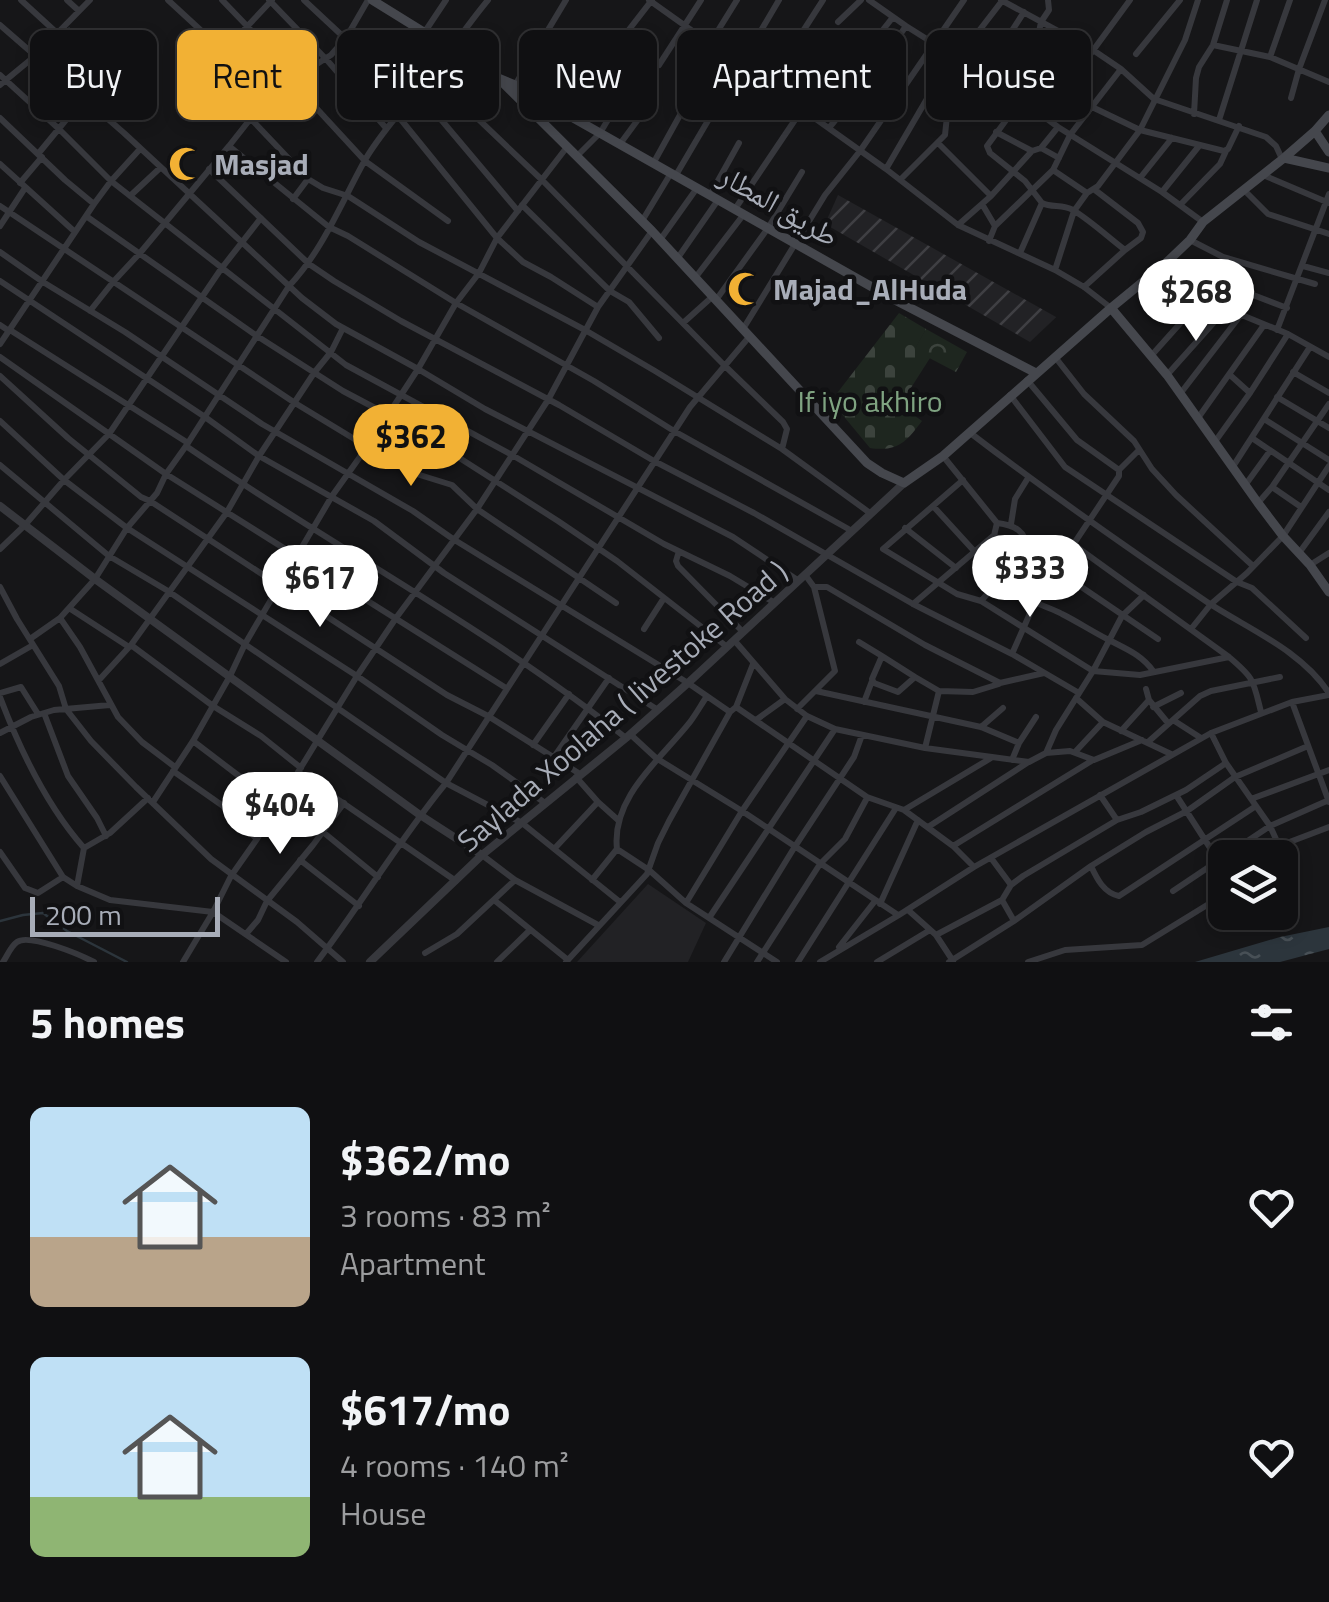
<!DOCTYPE html>
<meta charset="utf-8">
<style>
body{margin:0;font-family:"Titillium Web","Noto Naskh Arabic",sans-serif;background:#1e1e20;color:#f1f3f6;height:100vh;display:flex;flex-direction:column;font-size:38px;white-space:nowrap}
*{box-sizing:border-box;margin:0}
p{font-size:32px;color:#9c9d9f}
.icon{flex:none;width:55px;height:55px;fill:none;stroke:currentColor;stroke-width:2;stroke-linecap:round;stroke-linejoin:round}
.map{position:relative;height:962px;overflow:hidden}
.drawer{display:flex;flex-direction:column;background:#101012;flex:1}
.drawer>*{flex:none}
.hud{position:absolute;left:30px;top:30px;width:1270px;height:90px;display:flex;gap:20px}
.tools{position:absolute;left:1208px;top:840px;display:grid;gap:20px}
.tools a{display:grid;place-items:center;width:90px;height:90px;border-radius:15px;background:#101012;box-shadow:0 5px 15px #0003,0 0 0 2px #303032;font-size:50px}
.scale{position:absolute;left:30px;bottom:25px;width:190px;box-sizing:border-box;padding-left:10px;border:5px solid #a8adb8;border-top:0;font-size:28px;line-height:35px;white-space:nowrap;color:#a8adb8;-webkit-text-stroke:8px #111113;paint-order:stroke}
.price{position:absolute;translate:-50% -85px;padding:0 22px;border-radius:35px;background:#fff;color:#222;font-size:32px;line-height:65px;filter:drop-shadow(0 2px 5px #0008)}
.price::after{content:'';position:absolute;left:50%;top:60px;width:30px;height:22px;margin-left:-15px;background:inherit;clip-path:polygon(0 0,100% 0,50% 100%)}
.price.active{background:#f2b134;color:#111}
ul{padding:0;list-style:none}
li{display:flex;align-items:center;gap:30px;height:250px;padding:0 30px}
li span{display:grid;place-items:center;flex:none;width:280px;height:200px;border-radius:15px;color:#555}
li>.icon{margin-inline-start:auto}
span .icon{width:120px;height:120px;fill:#fffc;stroke-width:1}
li b{font-size:42px}
h2{display:flex;justify-content:space-between;align-items:center;height:120px;padding:0 30px;font-size:42px}
.pill{padding:0 35px;border-radius:15px;background:#101012;box-shadow:0 5px 15px #0003,0 0 0 2px #303032;font-size:35px;line-height:90px}
.pill.active{background:#f2b134;color:#111}
.map>svg:first-child{display:block}
.built{fill:#222225}
.industrial{fill:url(#industrial-furrows)}
.forest{fill:url(#forest-crowns)}
.cemetery{fill:url(#cemetery-stones)}
.water{fill:url(#water-ripples)}
.lines{fill:none;stroke-linecap:round;stroke-linejoin:round}
.stream{stroke:#2c353c;stroke-width:2.5}
.minor{stroke:#37383d;stroke-width:6}
.tertiary{stroke:#37383d;stroke-width:8}
.secondary{stroke:#45474d;stroke-width:9}
.labels{text-anchor:middle;dominant-baseline:central;stroke-width:9;stroke-linejoin:round;paint-order:stroke}
.poi-label{font-size:30px;font-weight:bold;fill:#a8adb8;stroke:#111113;text-anchor:start}
.street-label{font-size:30px;fill:#a8adb8;stroke:#111113}
.park-label{font-size:30px;fill:#7fa381;stroke:#111113}
</style>
<div class="map">
<svg width="1329" height="962" viewBox="0 0 1329 962">
<defs>
<pattern id="industrial-furrows" width="10" height="10" patternUnits="userSpaceOnUse" patternTransform="scale(2.5)"><rect width="10" height="10" fill="#222225"/><path d="M-1 1l2-2M0 10L10 0M9 11l2-2" fill="none" stroke="#3f3f43"/></pattern>
<pattern id="forest-crowns" width="20" height="18" patternUnits="userSpaceOnUse" patternTransform="scale(2.5)"><rect width="20" height="18" fill="#1e261f"/><path d="M2 6a3 3 0 1 1 6 0M12 15a3 3 0 1 1 6 0" fill="none" stroke="#3c433d"/></pattern>
<pattern id="cemetery-stones" width="16" height="16" patternUnits="userSpaceOnUse" patternTransform="scale(2.5)"><rect width="16" height="16" fill="#1e261f"/><path d="M2 7V4a2 2 0 0 1 4 0v3zM10 15v-3a2 2 0 0 1 4 0v3z" fill="#3c433d"/></pattern>
<pattern id="water-ripples" width="26" height="14" patternUnits="userSpaceOnUse" patternTransform="scale(2.5)"><rect width="26" height="14" fill="#2c353c"/><path d="M2 4q2-2 4 0t4 0M15 11q2-2 4 0t4 0" fill="none" stroke="#485056"/></pattern>
</defs>
<rect width="100%" height="100%" fill="#161618"/>
<path class="built" d="M648,884L706,923L688,962H577Z"/>
<path class="industrial" d="M838,195L1056,317L1030,342L825,224Z"/>
<path class="forest" d="M926,329L967,352L956,372L914,350Z"/>
<path class="cemetery" d="M899,313L926,329L915,349L930,358L900,405L922,421C906,442 898,452 870,448L831,401Z"/>
<path class="water" d="M69,27L106,61L96,71L110,83L94,101L45,55Z
M1329,927V949L1280,962H1195L1280,937Z"/>
<g class="lines">
<path class="stream" d="M0,921L23,915L43,913L67,931L127,962"/>
<path class="minor" d="M21,0L57,33
M67,0L79,11
M168,0L270,94
M222,0L248,27L295,80L307,98L365,161L448,221
M269,0L326,59L386,128
M304,0L379,70L413,96
M368,0L346,38L331,55L270,94L229,146L329,227L348,236L456,303L594,381L674,431L852,531
M649,0L886,169L958,225L1055,270L1084,287L1111,308
M869,0L906,26L1011,92L1058,127L1162,192L1203,222
M1001,0L1093,50L1121,69L1154,99L1266,137L1276,146L1282,159
M838,22L861,0
M0,25L124,133L302,298L336,324L418,369L485,409L733,537L799,581
M424,33L446,0
M709,45L737,0
M1213,45L1270,57L1329,82
M225,50L272,0
M1136,54L1180,0
M1270,57L1290,0
M659,65L701,0
M431,74L542,180L724,365L783,422L787,429L782,449
M984,74L1024,12
M0,75L59,129L111,181L346,365L512,455L664,544L730,576L775,603
M0,85L35,56L90,0
M515,85L566,0
M417,91L518,211
M1011,92L1035,52L1041,22L1049,10L1048,0
M1291,98L1299,69L1325,0
M754,107L823,0
M1092,107L1140,130L1224,151L1228,149L1239,126
M1194,114L1196,78L1199,67L1213,45L1227,0
M398,116L497,238L523,262L551,277L598,307
M810,116C838,83 867,51 893,17
M1045,116L1130,0
M771,117L832,48L839,44L845,45L860,56
M0,118L65,180L94,204
M573,118L607,58L652,0
M251,119L308,179L323,188L348,196L419,242L585,330L655,371L782,449L870,513
M1219,120L1257,0
M829,128L874,72L906,26
M996,132L1032,151
M938,143L991,196
M620,144L648,106
M1041,148L1059,158
M38,154L84,98
M577,156L600,133L624,93
M654,162L716,50
M0,164L75,232
M209,169L309,264L334,281L401,321L559,405L654,461L754,513L913,604L1012,654L1079,693
M886,169L928,97L1002,1
M1053,170L1087,193
M676,175L779,0
M1263,175L1329,203
M1140,178L1172,138
M900,180L945,135L947,116L978,72
M20,183L42,157
M1095,190L1138,223L1143,232L1141,238L1125,250
M1244,190L1268,214L1329,234
M1162,192L1199,146
M710,195L739,143
M130,196L160,168
M293,199L308,179
M1042,203C1052,208 1062,204 1073,210C1091,221 1108,237 1125,250L1084,287
M982,204L995,226
M522,205L610,291L629,302L659,338
M1180,205L1220,164L1226,151
M0,206L295,403L407,471L452,485L477,509L616,603
M735,209L801,111
M86,216L257,336L343,391L411,427L558,521L617,561L726,646
M642,221L671,173
M958,225L991,196L1032,151L1041,148L1058,127
M0,226L25,188
M660,240L697,188
M1190,240L1223,257L1315,284
M989,241L995,226L1053,170L1070,135L1121,69
M0,252L43,282L125,332L262,424L413,511L453,539L688,683L730,712
M1020,253L1042,203L1025,181L990,153L987,146L1021,100
M677,259L718,200
M1167,262L1287,308
M1303,266L1329,273
M1158,269L1186,292L1288,334L1329,357
M1055,270L1074,211L1087,193L1098,186L1140,130L1185,40L1198,0
M695,278L744,214
M0,281L205,417L259,456L374,521L444,573L658,710
M716,300L768,228L802,172
M90,311L113,282L140,253L229,146
M683,323L712,297
M0,325L9,331
M743,329L825,195L860,151L964,0
M10,330L188,443
M1277,330L1329,194
M0,344L94,204L111,181L140,149
M1151,356L1202,299
M0,357L166,474L506,688
M1055,357L1084,394L1134,441L1152,469L1176,495L1253,566
M1293,372L1329,393
M1167,375L1225,310
M1230,375L1250,393
M0,376L68,438L141,497L150,501L447,695L488,716L580,774
M1180,394L1240,316
M1010,395L1065,467L1237,582L1252,588L1306,638
M1277,397L1329,428
M1198,418L1264,325
M1264,419L1329,460
M0,421L64,480L127,528L357,676L442,735L492,765L545,803
M969,432C1046,491 1126,547 1207,602C1248,629 1301,650 1329,693
M1252,438L1329,490
M1214,443L1250,393L1288,334
M186,446C331,546 488,628 626,738
M943,456L997,523C1014,525 1027,531 1027,550L1158,639
M0,465L109,556L168,591L446,783L522,823L620,902
M1232,468L1310,347
M1119,470L1139,450
M963,480L883,549L957,594L981,601
M1246,484L1270,451
M1272,487L1301,507
M1258,503L1272,487L1329,404
M933,506L975,552
M997,523C986,558 1006,582 1033,601C1042,606 1053,609 1062,614C1078,622 1093,632 1109,640C1126,649 1142,655 1153,671
M1011,524L1015,499L1028,478
M905,528L956,568
M1074,545L1229,657C1255,679 1253,680 1261,712
M0,549L25,525L64,480L109,434L221,269L261,218
M1027,550L981,601L1093,671L1140,675L1229,657
M679,551L676,561L678,566L743,632
M1299,553L1329,512
M1310,565L1329,553
M0,587L17,619L59,686L66,709L91,741L136,787L211,859L297,922L343,962
M814,587H827L925,645L1000,683L1044,673
M913,604L993,536
M69,608L129,647
M60,618L80,647L118,717L142,742L175,767
M644,629L664,598
M1191,629L1211,604L1247,573L1283,536L1329,466
M30,639L60,618L95,579L127,528L157,493L166,474L186,446L289,286C323,250 341,203 365,160C383,129 409,103 431,74C451,50 468,24 488,0
M734,640L785,699L807,716L835,729L925,748L992,757L1029,762L1046,753L1070,751L1094,760L1142,740
M859,642L882,656L872,679L874,683L898,692L915,677L939,691L925,748
M131,645L213,706L261,736L301,768
M1012,654L1035,602L1119,476V470L1077,440L1027,380
M882,656L915,677
M0,664L33,645
M99,680L131,645L227,512L259,456L314,373L331,352L343,328
M1146,689L1149,700L1168,723
M816,691L981,727L1019,743
M939,691L973,692L999,684
M0,693L21,687L38,714
M707,696C701,705 696,714 690,722C661,759 611,797 617,849L649,870L686,903L777,962
M0,697C20,750 46,805 84,848
M1076,698L1103,722L1171,754
M864,702L872,681
M1292,702L1329,802
M736,707L867,797L904,810L953,846L974,867
M1153,707L1181,693
M797,709L835,671L814,587L806,576
M44,713L68,776L97,818L106,836
M756,720L785,699
M1173,720L1201,738
M981,727L1003,708
M1121,731L1149,700
M0,733L31,717L54,710L110,705
M1211,733L1226,763L1270,826L1291,872L1289,878L1280,884
M630,734L656,758L742,811L898,915
M193,741L239,776L286,793
M1148,742L1200,696L1211,691L1280,677
M533,745L569,694
M1076,751L1103,722
M1046,753L1056,730L1093,671L1122,616L1144,595
M554,757L609,678
M1012,760L1019,743L1036,717
M173,771L223,806L257,839
M298,772L456,881
M0,776L63,877L77,886L110,900L213,912L286,962
M576,777L598,802L618,820
M1100,795L1117,820
M1176,795L1225,871
M1251,799L1329,770
M153,802L193,741L230,676L245,644L332,496L367,447L418,369L456,303L479,273L497,238L567,147
M904,810L991,758
M928,827L1027,763
M323,832L378,877
M953,846L1093,760
M1279,846L1329,827
M84,848L110,833L148,798
M555,848L598,802
M0,852L25,888L38,893L63,877
M482,855L515,880
M991,858L1011,885
M300,860L359,906
M1091,866C1097,879 1104,893 1119,896L1256,806
M592,880L617,849
M77,886L84,848
M1173,891L1270,826L1329,800
M494,900L568,960
M686,903L742,811L807,716
M880,904L918,820
M908,910L936,935L953,961
M709,918L835,729
M1014,921L1002,900L1011,885L1023,876L1117,820L1141,812L1186,790L1226,763
M246,934L258,920L267,901L313,845L344,803
M936,935L1002,900
M839,947L875,901
M425,953L457,934L515,880L598,925
M3,962C7,956 11,946 17,942C29,933 81,955 94,962
M183,962L213,912L231,876L257,839L357,676L396,618L477,509L548,400L598,307L652,231
M317,962C362,903 399,840 446,783L690,407L749,337
M497,962L530,930
M566,962L647,874L658,843L669,821L730,712L736,707L753,664
M724,962L794,848L854,757L862,735
M757,962L820,864L845,839L867,798
M798,962L896,808
M820,962L899,915L974,867L1211,733L1292,702L1329,695
M877,962L930,930
M949,962L1014,921L1091,866L1146,832L1187,811L1235,777L1308,746
M1028,962L1065,950L1142,945L1225,894"/>
<path class="tertiary" d="M0,506L95,579L420,815L482,855
M370,962L482,855L626,738L688,683L904,483"/>
<path class="secondary" d="M372,0L498,78L515,85L895,300L1036,373
M498,78L652,231L867,463L882,473L904,483L943,456L1111,308L1167,262L1190,240L1203,222L1284,158L1315,131L1329,115
M1315,131L1329,152
M1284,158L1329,168
M1111,308L1167,375L1258,503L1283,536L1310,565L1329,592"/>
</g>
<defs>
<g id="mosque-bare" transform="scale(2.7)"><path d="M3.5-4.9A6 6 0 1 0 3.5 4.9A5 5 0 1 1 3.5-4.9Z" fill="#f2b134" stroke="#111113" stroke-width="2.5" paint-order="stroke"/></g>
</defs>
<g fill-rule="evenodd">
<use href="#mosque-bare" x="186" y="164"/>
<use href="#mosque-bare" x="745" y="289"/>
</g>
<g class="labels">
<g class="poi-label">
<text x="214" y="164">Masjad</text>
<text x="773" y="289">Majad_AlHuda</text>
</g>
<g class="street-label">
<text transform="translate(779 205) rotate(30)">طريق المطار</text>
<text transform="translate(622 706) rotate(-41)">Saylada Xoolaha ( livestoke Road )</text>
</g>
<g class="park-label">
<text x="870" y="401">If iyo akhiro</text>
</g>
</g>
</svg>
<div class="tools">
<a><svg class="icon" aria-label="layers" viewBox="0 0 24 24"><path d="M12 4l9 5-9 5-9-5zM3 14l9 5 9-5"/></svg></a>
</div>
<div class="scale">200 m</div>
<b class="price" style="left:1196px;top:344px">$268</b>
<b class="price active" style="left:411px;top:489px">$362</b>
<b class="price" style="left:1030px;top:620px">$333</b>
<b class="price" style="left:320px;top:630px">$617</b>
<b class="price" style="left:280px;top:857px">$404</b>
<div class="hud">
<a class="pill">Buy</a>
<a class="pill active">Rent</a>
<a class="pill">Filters</a>
<a class="pill">New</a>
<a class="pill">Apartment</a>
<a class="pill">House</a>
</div>
</div>
<section class="drawer">
<h2>5 homes<svg class="icon" aria-label="filters" viewBox="0 0 24 24"><path d="M4 7h16M4 17h16"/><circle cx="9" cy="7" r="2"/><circle cx="15" cy="17" r="2"/></svg></h2>
<ul>
<li><span style="background:linear-gradient(#bfe0f5 65%,#b9a48a 0)"><svg class="icon" aria-label="home" viewBox="0 0 24 24"><path d="M3 11l9-7 9 7M6 9v11h12V9"/></svg></span><div><b>$362/mo</b><p>3 rooms · 83 m²</p><p>Apartment</p></div><svg class="icon" aria-label="heart" viewBox="0 0 24 24"><path d="M12 20l-8-8c-3-5 5-10 8-4 3-6 11-1 8 4z"/></svg></li>
<li><span style="background:linear-gradient(#bfe0f5 70%,#8fb573 0)"><svg class="icon" aria-label="home" viewBox="0 0 24 24"><path d="M3 11l9-7 9 7M6 9v11h12V9"/></svg></span><div><b>$617/mo</b><p>4 rooms · 140 m²</p><p>House</p></div><svg class="icon" aria-label="heart" viewBox="0 0 24 24"><path d="M12 20l-8-8c-3-5 5-10 8-4 3-6 11-1 8 4z"/></svg></li>
</ul>
</section>
